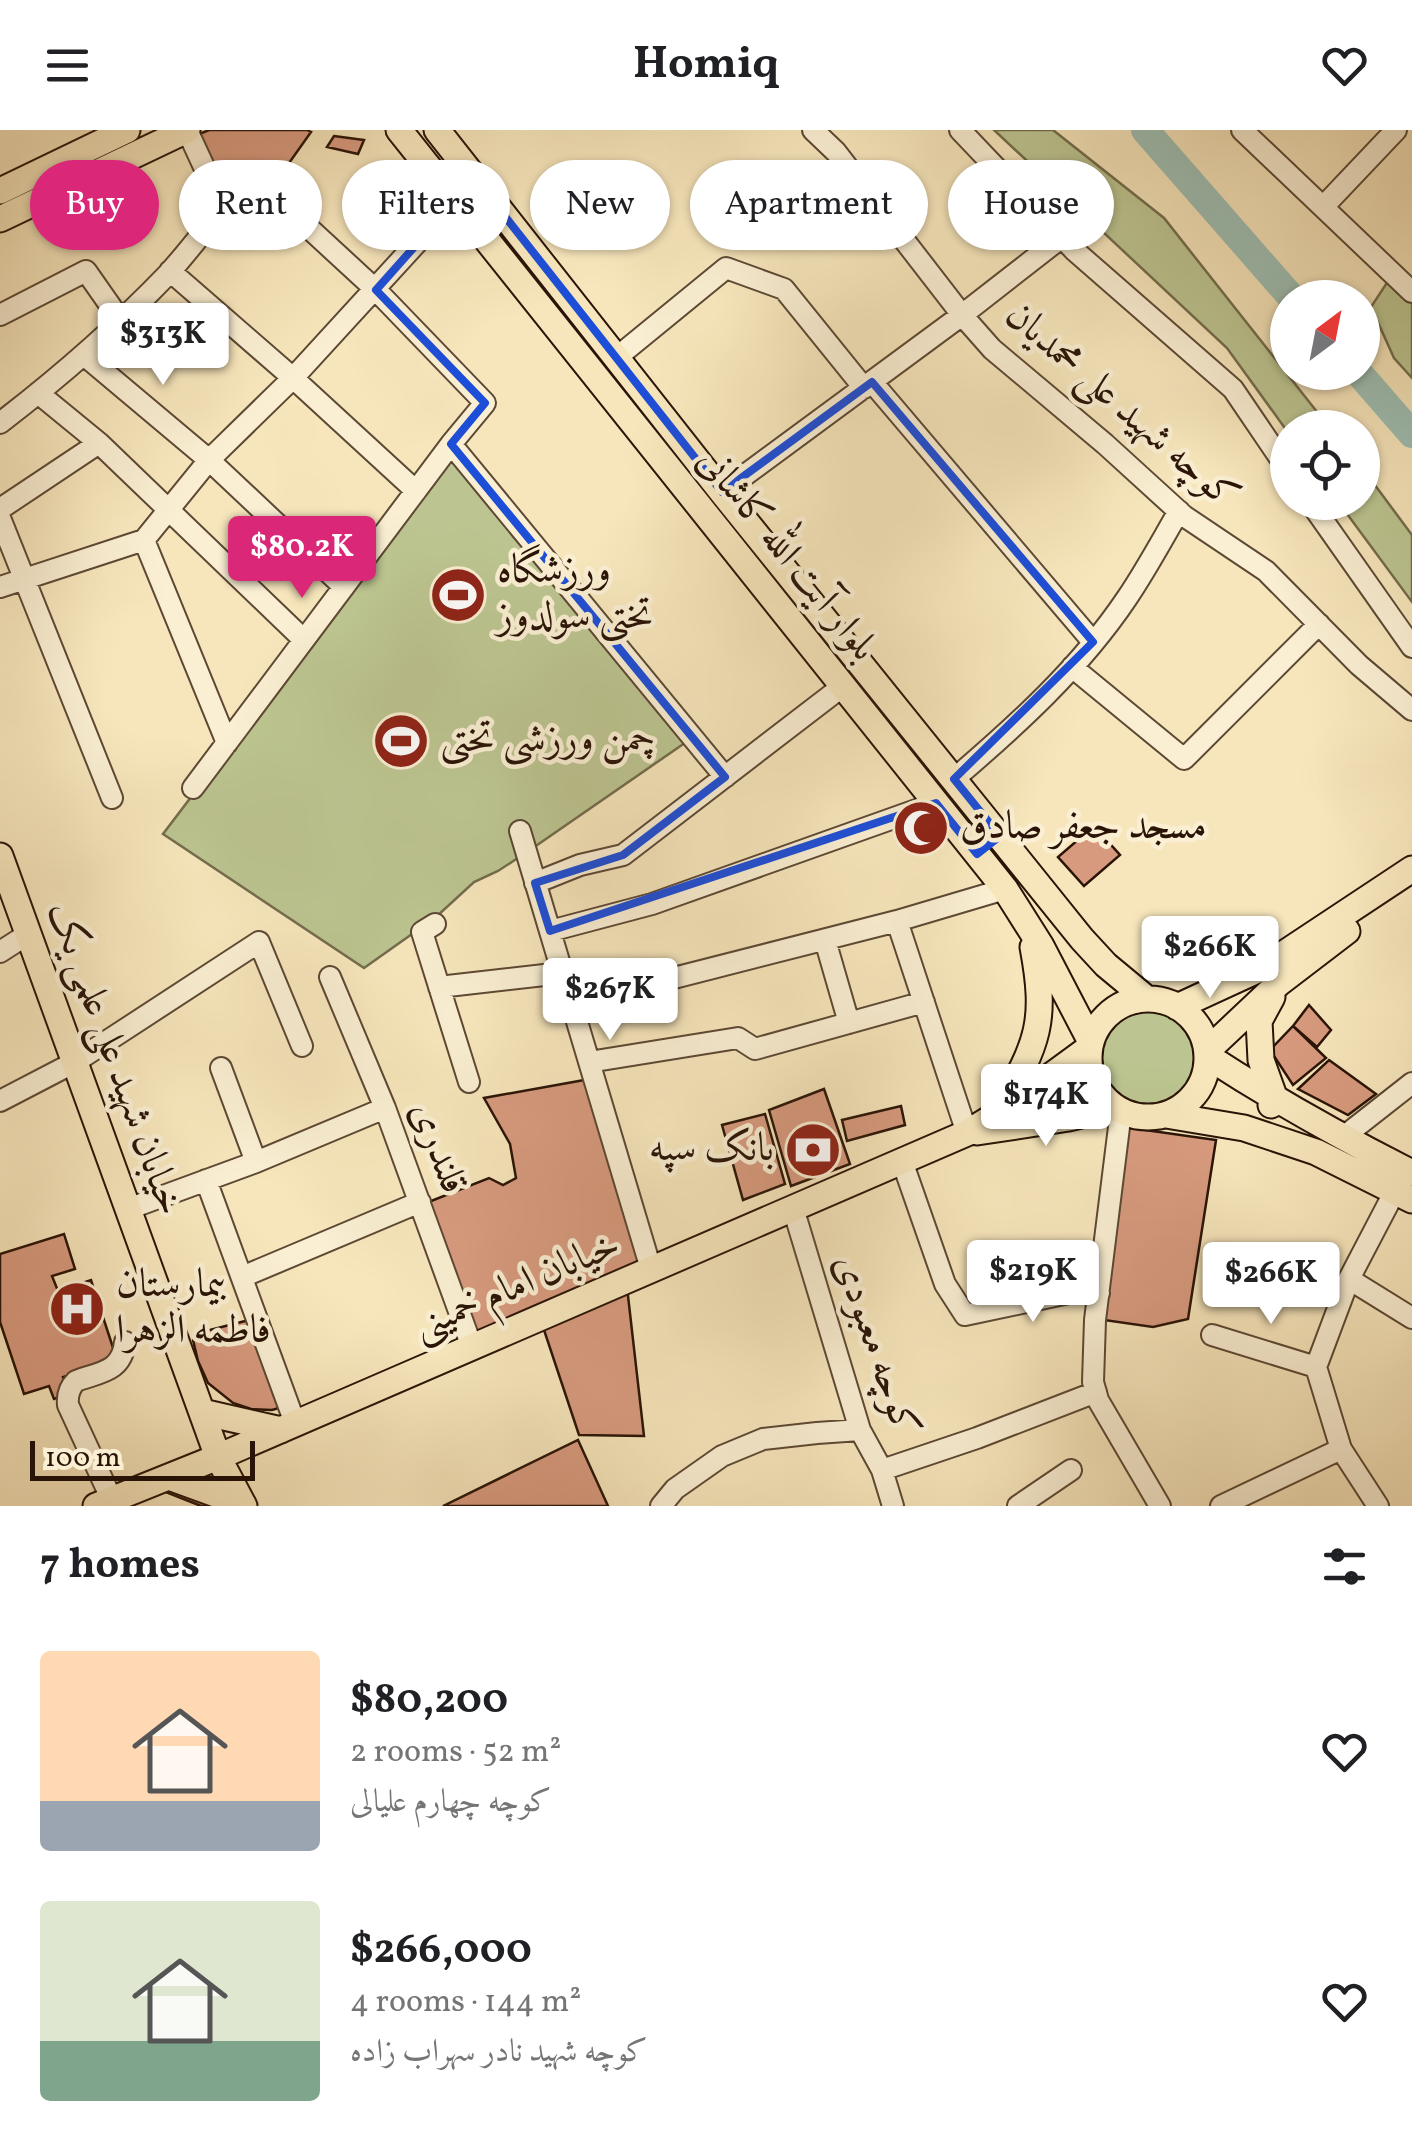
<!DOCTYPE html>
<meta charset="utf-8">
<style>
body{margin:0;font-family:Vollkorn,Amiri,serif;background:#f6f6f6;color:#202124;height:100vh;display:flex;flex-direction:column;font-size:38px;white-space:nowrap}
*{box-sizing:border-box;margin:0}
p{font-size:32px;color:#757577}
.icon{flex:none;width:55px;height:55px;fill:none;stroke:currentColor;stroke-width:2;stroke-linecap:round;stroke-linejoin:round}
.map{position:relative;height:1376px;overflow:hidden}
.panel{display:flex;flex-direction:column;background:#fff;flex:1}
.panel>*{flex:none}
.top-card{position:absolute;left:30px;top:30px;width:1352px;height:90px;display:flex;gap:20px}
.needle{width:65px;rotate:32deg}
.controls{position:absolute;left:1270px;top:150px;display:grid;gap:20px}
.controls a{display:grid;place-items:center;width:110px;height:110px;border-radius:50%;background:#fff;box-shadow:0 2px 8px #0004;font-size:50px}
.scale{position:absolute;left:30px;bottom:25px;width:225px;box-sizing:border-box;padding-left:10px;border:5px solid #2a1407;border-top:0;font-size:28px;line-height:35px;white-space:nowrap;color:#2a1407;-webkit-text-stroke:8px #faefd3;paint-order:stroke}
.price{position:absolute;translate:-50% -85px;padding:0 22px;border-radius:10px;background:#fff;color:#222;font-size:32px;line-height:65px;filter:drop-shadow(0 2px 5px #0008)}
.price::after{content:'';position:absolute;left:50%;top:60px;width:30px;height:22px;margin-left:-15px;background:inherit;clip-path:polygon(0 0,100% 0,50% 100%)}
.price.selected{background:#db2777;color:#fff}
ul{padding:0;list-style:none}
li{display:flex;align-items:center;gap:30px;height:250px;padding:0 40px}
li span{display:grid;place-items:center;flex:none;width:280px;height:200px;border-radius:10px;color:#555}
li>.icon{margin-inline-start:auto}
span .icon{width:120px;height:120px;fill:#fffc;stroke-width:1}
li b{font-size:42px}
h2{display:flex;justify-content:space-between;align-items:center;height:120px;padding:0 40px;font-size:42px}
.pill{padding:0 35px;border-radius:45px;background:#fff;box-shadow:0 2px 8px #0004;font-size:35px;line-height:90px}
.pill.selected{background:#db2777;color:#fff}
header{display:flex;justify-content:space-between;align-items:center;height:130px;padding:0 40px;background:#fff;font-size:45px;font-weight:700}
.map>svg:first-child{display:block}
.green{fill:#bcc591;stroke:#736c4c;stroke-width:2.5}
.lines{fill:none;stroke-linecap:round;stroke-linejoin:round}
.river{stroke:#9dbfb4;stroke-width:28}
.building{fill:#d79a7e;stroke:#2a1407;stroke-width:2.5}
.minor-casing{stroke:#5d4834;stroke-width:24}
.major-casing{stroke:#2a1407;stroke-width:29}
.minor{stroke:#faefd3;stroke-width:20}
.major{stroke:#f7e6bc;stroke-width:25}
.marked{fill:none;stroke:#1d4ed8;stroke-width:8;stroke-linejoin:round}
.labels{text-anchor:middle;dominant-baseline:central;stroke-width:9;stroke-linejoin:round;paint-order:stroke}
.street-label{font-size:40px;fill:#2a1407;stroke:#faefd3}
.poi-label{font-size:40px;fill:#2a1407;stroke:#faefd3;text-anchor:start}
</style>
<header><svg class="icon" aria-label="menu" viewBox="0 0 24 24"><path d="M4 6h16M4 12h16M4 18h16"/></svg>Homiq<svg class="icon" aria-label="heart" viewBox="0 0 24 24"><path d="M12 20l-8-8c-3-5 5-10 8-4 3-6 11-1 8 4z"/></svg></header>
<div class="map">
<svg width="1412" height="1376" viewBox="0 0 1412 1376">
<rect width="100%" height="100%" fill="#f7e6bc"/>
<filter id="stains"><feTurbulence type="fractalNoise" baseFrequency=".002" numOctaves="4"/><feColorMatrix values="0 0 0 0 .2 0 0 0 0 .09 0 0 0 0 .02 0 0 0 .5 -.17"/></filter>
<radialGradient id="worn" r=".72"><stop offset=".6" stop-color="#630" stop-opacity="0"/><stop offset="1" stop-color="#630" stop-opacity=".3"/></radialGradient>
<path class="green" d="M994,0H1053L1164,88L1329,297L1288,298L1287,301L1227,218Z
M1390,148L1412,166V248L1394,228L1371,177Z
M452,323L692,608L530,720L498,741L474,752L436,787L364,838L163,704Z
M1363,339L1412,405V472L1339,373L1362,372Z
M1098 929a49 49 0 1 1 98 0a49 49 0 1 1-98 0Z"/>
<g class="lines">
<path class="river" d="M1145,0L1292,168
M1358,242L1412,304"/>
</g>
<path class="building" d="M209,0H307L311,2L270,60L254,52L228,73L197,5Z
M334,6L364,10L358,24L327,17Z
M1094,696L1120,725L1084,756L1058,727Z
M1309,875L1331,900L1317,917L1293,896Z
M1293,896L1326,928L1293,955L1270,920Z
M1329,930L1376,964L1348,985L1298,959Z
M590,949L643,1133L474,1213L426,1073L489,1048L503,1055L516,1048L510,1014L484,968Z
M824,959L850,1034L791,1056L769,980Z
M901,976L905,995L847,1011L842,990Z
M765,984L785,1054L743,1070L722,995Z
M1124,997L1216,1010L1188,1189L1153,1197L1104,1190Z
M64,1104L75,1139L52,1146L58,1161L91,1150L117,1230L63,1247L68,1264L54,1269L49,1256L24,1264L0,1192V1124Z
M627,1157L644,1306L579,1305L541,1191Z
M253,1189L286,1276L272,1280L251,1279L233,1273L208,1253L198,1231L193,1210L194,1204Z
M578,1310L608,1376H443Z
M183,1357L228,1376H201L163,1361Z"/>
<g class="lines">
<g class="minor-casing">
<path id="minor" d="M813,0L836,22L962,185L1062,107
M960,0L1075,121L1233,259L1288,340
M1242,0L1412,162
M1323,77L1396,0
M170,141L293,248L416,361
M0,185L86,141L121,191
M84,225L209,330L344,457
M616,228L726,138L784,159L864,258
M872,252L1093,512
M38,263L99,313L304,510
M0,293C60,247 116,198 168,144C187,123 204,100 223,78L187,0
M451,314L725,647
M722,362L962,185L992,219L1105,314L1184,386L1266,441L1359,535L1412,580
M1310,372L1412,517
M0,379L99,313
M0,388L112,668
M144,410L227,613
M0,457L144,410L209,330L293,248L456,70
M1072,537L1184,629L1319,494
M954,649C1017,595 1080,538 1127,468C1146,440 1162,410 1179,381
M193,658L451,314L485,273L376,160L272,64
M520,701L651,1139
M535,753L580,735L623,725L843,556
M897,791L967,1003
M435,794L422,802L469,952
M550,801L652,774L936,673
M825,810L849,893
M0,822L28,804
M330,847L385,978L472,1217
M439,857L562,843
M572,874L897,791L1005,759
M589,932L738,908L755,919L924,872
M221,938L256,1032
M0,971L75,932L259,812L302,916
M1121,981L1095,1190L1093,1252L1098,1270L1160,1376
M1342,1008L1412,953
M902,1031L945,1154L965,1185L1078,1161L1099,1163
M206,1050L295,1293
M793,1078L860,1300L882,1340L893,1376
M128,1079L256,1032L385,978
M242,1147L420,1072
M1349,1149L1412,1188
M1212,1205L1316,1237
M882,1340L977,1308L1096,1262
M111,1368L68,1275C67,1266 69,1258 76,1251C100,1242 122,1242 125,1212
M661,1376L675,1359L722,1326L763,1309L817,1303L860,1300
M1018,1376L1071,1340
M1221,1376L1341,1319
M1378,1376L1341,1319L1316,1237L1349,1149L1395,1061"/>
</g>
<g class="major-casing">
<path id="major" d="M399,0L1005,759L1041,816L1091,912
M437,0L722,362L1082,809L1106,835L1147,869
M0,61L127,0
M0,89L187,0
M0,726L218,1327L244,1376
M1089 928a59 59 0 1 1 118 0a59 59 0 1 1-118 0Z
M1177,877L1264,837L1412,739
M1207,921L1279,853L1347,801
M1207,926C1273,969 1341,1007 1412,1043
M1271,975L1275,969L1261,930L1259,891L1272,867
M1001,977C1038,913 1047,892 1033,817
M1166,985L1244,998L1316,1022L1412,1070
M977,1002L1069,988L1115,977
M202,1282L281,1300
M169,1347L243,1374
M96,1376L218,1327L967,1003L1007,978L1089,918"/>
</g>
<use href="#minor" class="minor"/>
<use href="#major" class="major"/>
</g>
<path class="marked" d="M444,35L470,42L722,362L872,252L1093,512L954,649L1000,706L977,724L936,673L550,801L535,753L623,725L725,647L451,314L485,273L376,160L456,70L436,45Z"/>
<defs>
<g id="stadium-disc" transform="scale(2.875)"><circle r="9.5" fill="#8f2418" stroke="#faefd3"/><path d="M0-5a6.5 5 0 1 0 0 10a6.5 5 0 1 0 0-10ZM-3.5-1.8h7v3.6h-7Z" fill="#fff"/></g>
<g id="mosque-disc" transform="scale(2.875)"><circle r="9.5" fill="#8f2418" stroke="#faefd3"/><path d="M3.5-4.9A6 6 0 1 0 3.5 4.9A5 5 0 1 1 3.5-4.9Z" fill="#fff"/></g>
<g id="bank-disc" transform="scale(2.875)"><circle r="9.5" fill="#8f2418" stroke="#faefd3"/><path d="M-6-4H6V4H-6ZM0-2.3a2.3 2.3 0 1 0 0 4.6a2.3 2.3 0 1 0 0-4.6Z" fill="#fff"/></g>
<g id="hospital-disc" transform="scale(2.875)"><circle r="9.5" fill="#8f2418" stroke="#faefd3"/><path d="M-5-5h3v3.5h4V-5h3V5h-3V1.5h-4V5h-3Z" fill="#fff"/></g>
</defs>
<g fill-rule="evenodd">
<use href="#stadium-disc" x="458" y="465"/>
<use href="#stadium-disc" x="401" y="611"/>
<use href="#mosque-disc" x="921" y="698"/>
<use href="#bank-disc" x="813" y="1020"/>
<use href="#hospital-disc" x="77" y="1179"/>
</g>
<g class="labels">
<g class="street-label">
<text transform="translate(1121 277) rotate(41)">کوچه شهید علی محمدیان</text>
<text transform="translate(786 425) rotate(51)">بلوار آیت الله کاشانی</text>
<text transform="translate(114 929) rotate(70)">خیابان شهید علی علمی یک</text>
<text transform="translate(437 1018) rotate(69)">قلندری</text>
<text transform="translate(517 1157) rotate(-23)">خیابان امام خمینی</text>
<text transform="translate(875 1216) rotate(71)">کوچه معبودی</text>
</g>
<g class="poi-label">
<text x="497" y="442">ورزشگاه<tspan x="497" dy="46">تختی سولدوز</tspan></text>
<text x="440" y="611">چمن ورزشی تختی</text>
<text x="960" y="698">مسجد جعفر صادق</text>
<text x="774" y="1020" text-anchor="end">بانک سپه</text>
<text x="116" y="1156">بیمارستان<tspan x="116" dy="46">فاطمه الزهرا</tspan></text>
</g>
</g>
<rect width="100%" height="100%" filter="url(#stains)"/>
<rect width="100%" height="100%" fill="url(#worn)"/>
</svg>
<div class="controls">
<a><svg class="needle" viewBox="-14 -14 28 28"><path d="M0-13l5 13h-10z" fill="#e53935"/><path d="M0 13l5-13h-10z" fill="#757577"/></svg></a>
<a><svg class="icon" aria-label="locate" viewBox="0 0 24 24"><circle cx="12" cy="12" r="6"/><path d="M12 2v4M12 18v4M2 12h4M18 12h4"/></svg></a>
</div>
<div class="scale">100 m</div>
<b class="price" style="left:163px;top:258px">$313K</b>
<b class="price selected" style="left:302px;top:471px">$80.2K</b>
<b class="price" style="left:1210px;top:871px">$266K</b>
<b class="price" style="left:610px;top:913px">$267K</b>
<b class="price" style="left:1046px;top:1019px">$174K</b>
<b class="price" style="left:1033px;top:1195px">$219K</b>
<b class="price" style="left:1271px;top:1197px">$266K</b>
<div class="top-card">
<a class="pill selected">Buy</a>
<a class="pill">Rent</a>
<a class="pill">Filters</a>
<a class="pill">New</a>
<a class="pill">Apartment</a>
<a class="pill">House</a>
</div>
</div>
<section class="panel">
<h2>7 homes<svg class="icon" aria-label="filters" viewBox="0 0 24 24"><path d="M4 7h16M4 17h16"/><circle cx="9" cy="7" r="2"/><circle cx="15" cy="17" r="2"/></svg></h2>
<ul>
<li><span style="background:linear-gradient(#ffd9b3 75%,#9aa5b1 0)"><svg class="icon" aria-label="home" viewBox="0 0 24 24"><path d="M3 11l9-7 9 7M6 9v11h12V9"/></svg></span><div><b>$80,200</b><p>2 rooms · 52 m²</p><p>کوچه چهارم علیالی</p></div><svg class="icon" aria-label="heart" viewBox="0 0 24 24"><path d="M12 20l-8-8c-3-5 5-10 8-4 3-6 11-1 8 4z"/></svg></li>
<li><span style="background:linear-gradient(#dfe7d0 70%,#7fa58c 0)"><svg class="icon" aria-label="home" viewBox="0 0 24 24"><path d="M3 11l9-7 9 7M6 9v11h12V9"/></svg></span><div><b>$266,000</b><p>4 rooms · 144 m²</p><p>کوچه شهید نادر سهراب زاده</p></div><svg class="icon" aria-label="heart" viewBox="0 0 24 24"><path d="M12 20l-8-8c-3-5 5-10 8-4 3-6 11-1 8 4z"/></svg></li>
</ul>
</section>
